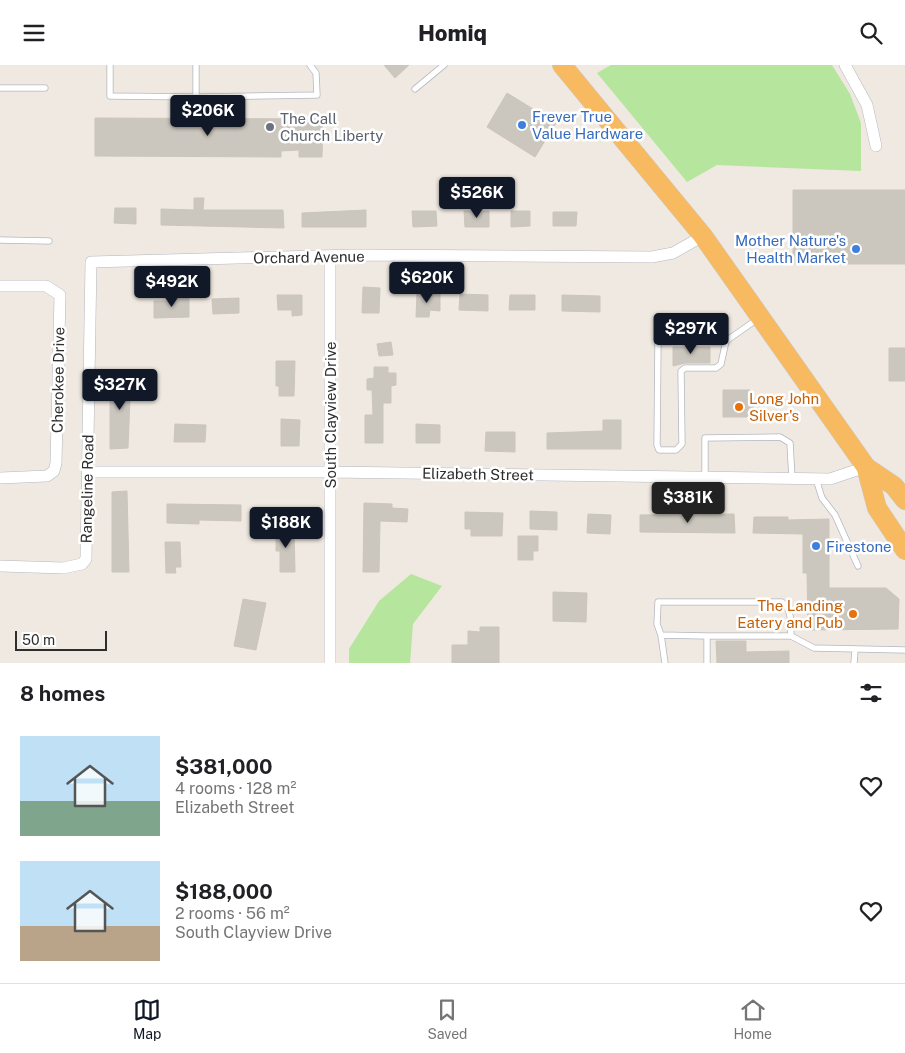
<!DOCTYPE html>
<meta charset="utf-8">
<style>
body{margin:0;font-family:"Public Sans",sans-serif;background:#f2f2f2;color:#202124;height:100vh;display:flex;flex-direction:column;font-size:19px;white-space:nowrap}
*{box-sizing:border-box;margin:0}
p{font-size:16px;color:#757577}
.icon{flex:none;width:28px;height:28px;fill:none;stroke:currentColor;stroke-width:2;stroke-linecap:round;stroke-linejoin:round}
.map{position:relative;height:598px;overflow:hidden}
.details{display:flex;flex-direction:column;background:#fff;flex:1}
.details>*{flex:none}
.scale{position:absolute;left:15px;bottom:12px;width:92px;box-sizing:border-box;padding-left:5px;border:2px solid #2e2e2e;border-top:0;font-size:14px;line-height:18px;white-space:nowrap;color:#2e2e2e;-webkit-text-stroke:4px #fff;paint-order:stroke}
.price{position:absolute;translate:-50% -42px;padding:0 11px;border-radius:5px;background:#111827;color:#fff;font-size:16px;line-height:32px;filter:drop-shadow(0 1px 2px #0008)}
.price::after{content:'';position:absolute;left:50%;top:30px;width:15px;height:11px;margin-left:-8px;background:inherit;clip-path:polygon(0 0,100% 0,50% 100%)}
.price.on{background:#222;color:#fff}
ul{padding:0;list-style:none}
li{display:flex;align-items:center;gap:15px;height:125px;padding:0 20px}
li span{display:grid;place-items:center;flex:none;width:140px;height:100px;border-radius:0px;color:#555}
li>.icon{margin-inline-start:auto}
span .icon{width:60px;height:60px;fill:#fffc;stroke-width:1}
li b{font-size:21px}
h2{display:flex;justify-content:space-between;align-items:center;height:60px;padding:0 20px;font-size:21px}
header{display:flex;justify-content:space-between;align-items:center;height:65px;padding:0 20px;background:#fff;font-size:22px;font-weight:800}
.dock{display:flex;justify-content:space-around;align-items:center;height:70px;border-top:1px solid #e0e0e0;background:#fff;font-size:14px;color:#757577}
.dock a{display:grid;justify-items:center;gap:2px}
.dock .on{color:#111827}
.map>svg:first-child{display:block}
.green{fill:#b6e59e}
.building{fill:#cbc7bf;stroke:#cbc5ba}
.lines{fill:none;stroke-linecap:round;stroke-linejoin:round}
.service-casing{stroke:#b4b7c1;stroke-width:7}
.minor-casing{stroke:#b4b7c1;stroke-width:12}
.trunk-casing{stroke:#c9c9c9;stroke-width:20}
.service{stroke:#fff;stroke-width:5.5}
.minor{stroke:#fff;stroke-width:11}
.trunk{stroke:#f8ba60;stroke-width:19}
.shop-dot{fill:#3f7fe0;stroke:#fff;stroke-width:2}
.worship-dot{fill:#6b7280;stroke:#fff;stroke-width:2}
.food-dot{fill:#e8710a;stroke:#fff;stroke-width:2}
.labels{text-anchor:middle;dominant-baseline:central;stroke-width:5;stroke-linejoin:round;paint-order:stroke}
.shop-label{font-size:15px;fill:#366cbe;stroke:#fff;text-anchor:start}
.worship-label{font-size:15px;fill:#5b616d;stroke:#fff;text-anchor:start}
.street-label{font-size:15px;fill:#2e2e2e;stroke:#fff}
.food-label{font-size:15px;fill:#c56008;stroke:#fff;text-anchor:start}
</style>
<header><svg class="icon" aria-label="menu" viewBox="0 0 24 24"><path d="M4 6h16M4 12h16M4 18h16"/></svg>Homiq<svg class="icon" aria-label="search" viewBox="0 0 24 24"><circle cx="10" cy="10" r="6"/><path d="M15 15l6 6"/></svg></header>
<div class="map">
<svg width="905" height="598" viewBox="0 0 905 598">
<rect width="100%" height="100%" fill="#efe9e1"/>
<path class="green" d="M611,0H832L850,29L861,58V106L717,100L687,117L597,8Z
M411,509L442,521L413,559L410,598H349V584L379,536Z"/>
<path class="building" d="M384,0H409L395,13Z
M507,28L556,58L535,92L487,62Z
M95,53L323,54L322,92H299V85L281,86V92L95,91Z
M793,125H905V199H793Z
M194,133H204L203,145H283L284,163L161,160V144L194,145Z
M115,143H136V159L114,158Z
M366,145V162H302V148Z
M412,146H436L437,161L413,162Z
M464,146H489V162H465Z
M511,146H530V161L511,162Z
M553,147H577L576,161H553Z
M363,222L380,223L379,248H362Z
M417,228L440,229V246L430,245L429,252H416Z
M460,229L488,230V246L459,245Z
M277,230H302V250L292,251V245H278Z
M510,230H535V245H509Z
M562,230L600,231V247L562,246Z
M171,232H189V252L154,253V236H171Z
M239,233V248L213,249L212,234Z
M391,277L393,290L379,291L377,279Z
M673,282H710V298H685L673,301Z
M889,283H905V316H889Z
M276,296H295L294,331H279V321H276Z
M374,302H388V308H396V320L391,321V338H383V378H365V350H373L372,325H367V314L374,313Z
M110,311H132L133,333H130L128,383L110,384Z
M723,325H750V332H754V352H723Z
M281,354L300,355L299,381H281Z
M603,355H621V384H547V368L603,366Z
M175,359L206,360L205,377H174Z
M416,359L440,360V378H416Z
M486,367H515V387L485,386Z
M127,426L129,507H112V427Z
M364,438L392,439V443L408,444L407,457L380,456L379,507H363Z
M167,439L241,440V456L199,455V459L167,458Z
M530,446L557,447V465L530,464Z
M465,447L503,448L502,471H471V464H465Z
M588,449L611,450L610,469L587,468Z
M734,449L735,468L640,467V450Z
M754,452H788V455L829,454V523H886L899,534L898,564L808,565L807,508H803V469L753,468Z
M294,462L295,507H280V486H276V463Z
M518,471H538V486H533V495H518Z
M165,477H180L181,502H175L176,508H166Z
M553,527L587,528L586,557L553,556Z
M243,534L266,538L256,585L234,581Z
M480,562H499V598H452V580H468V566L480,567Z
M716,576H746V587L789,586V598H717Z"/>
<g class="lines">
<g class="service-casing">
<path id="service" d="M110,0V31L196,32V0
M0,23H45
M415,24L444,0
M196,32L317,30L316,8L310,0
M0,175L49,176
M726,276L721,299L716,303H685L681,306L682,379L676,385H659L657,380L658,277L664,271L726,276L759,253
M705,412V373L780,372L790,378L792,414
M816,414L822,433L835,450L858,501
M661,570L657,559L658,537H782C793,545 790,559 791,571
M665,598L661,570L707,571
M707,598V571H791L814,583L905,585
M854,598L855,585"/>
</g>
<g class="minor-casing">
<path id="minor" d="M845,0L867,40L876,81
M330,191V598
M0,221H46L60,230L56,398L54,406L47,411L0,413
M88,407H330L830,414L866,402
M0,501L63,503L82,499L86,494L91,197L353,190L652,192L673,188L703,171"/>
</g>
<g class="trunk-casing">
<path id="trunk" d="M562,0L703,171L866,402L894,421L905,435
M866,402L877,443L905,485"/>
</g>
<use href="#service" class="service"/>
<use href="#minor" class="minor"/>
<use href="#trunk" class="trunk"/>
</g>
<g class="shop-dot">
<circle cx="522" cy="60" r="5"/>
<circle cx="856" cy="184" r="5"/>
<circle cx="816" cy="481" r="5"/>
</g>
<circle class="worship-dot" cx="270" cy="62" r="5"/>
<g class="food-dot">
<circle cx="739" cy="342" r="5"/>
<circle cx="853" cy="549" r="5"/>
</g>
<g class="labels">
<g class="shop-label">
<text x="532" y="51">Frever True<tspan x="532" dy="17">Value Hardware</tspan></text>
<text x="846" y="175" text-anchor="end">Mother Nature's<tspan x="846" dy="17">Health Market</tspan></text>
<text x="826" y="481">Firestone</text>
</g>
<g class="worship-label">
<text x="280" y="53">The Call<tspan x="280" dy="17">Church Liberty</tspan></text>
</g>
<g class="street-label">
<text transform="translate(309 192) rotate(-1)">Orchard Avenue</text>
<text transform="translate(58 315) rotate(-89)">Cherokee Drive</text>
<text transform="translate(330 350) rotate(-90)">South Clayview Drive</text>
<text transform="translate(478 409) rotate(1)">Elizabeth Street</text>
<text transform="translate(87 424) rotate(-89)">Rangeline Road</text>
</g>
<g class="food-label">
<text x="749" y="333">Long John<tspan x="749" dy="17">Silver's</tspan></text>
<text x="843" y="540" text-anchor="end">The Landing<tspan x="843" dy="17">Eatery and Pub</tspan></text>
</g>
</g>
</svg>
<div class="scale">50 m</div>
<b class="price" style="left:208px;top:72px">$206K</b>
<b class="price" style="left:477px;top:154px">$526K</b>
<b class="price" style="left:427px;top:239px">$620K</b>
<b class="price" style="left:172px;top:243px">$492K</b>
<b class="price" style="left:691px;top:290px">$297K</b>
<b class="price" style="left:120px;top:346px">$327K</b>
<b class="price on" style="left:688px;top:459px">$381K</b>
<b class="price" style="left:286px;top:484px">$188K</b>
</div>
<section class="details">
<h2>8 homes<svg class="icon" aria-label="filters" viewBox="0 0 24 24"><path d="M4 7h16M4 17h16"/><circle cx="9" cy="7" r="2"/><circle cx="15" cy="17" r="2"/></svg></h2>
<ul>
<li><span style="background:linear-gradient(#bfe0f5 65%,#7fa58c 0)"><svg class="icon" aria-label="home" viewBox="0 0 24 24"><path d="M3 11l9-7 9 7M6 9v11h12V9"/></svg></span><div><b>$381,000</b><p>4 rooms · 128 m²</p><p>Elizabeth Street</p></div><svg class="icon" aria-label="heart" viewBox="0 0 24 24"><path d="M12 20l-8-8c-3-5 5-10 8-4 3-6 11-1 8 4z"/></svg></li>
<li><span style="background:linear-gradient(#bfe0f5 65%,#b9a48a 0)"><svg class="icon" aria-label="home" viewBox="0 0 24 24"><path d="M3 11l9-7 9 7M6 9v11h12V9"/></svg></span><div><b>$188,000</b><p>2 rooms · 56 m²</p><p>South Clayview Drive</p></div><svg class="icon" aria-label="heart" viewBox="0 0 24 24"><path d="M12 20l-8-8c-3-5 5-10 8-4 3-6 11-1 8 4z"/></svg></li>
</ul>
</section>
<nav class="dock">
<a class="on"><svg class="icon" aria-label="map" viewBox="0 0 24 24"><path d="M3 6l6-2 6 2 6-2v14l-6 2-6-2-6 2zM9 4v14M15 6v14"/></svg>Map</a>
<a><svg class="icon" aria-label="saved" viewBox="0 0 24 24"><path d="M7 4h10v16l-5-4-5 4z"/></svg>Saved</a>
<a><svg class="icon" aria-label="home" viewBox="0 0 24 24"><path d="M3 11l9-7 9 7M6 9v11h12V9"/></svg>Home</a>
</nav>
